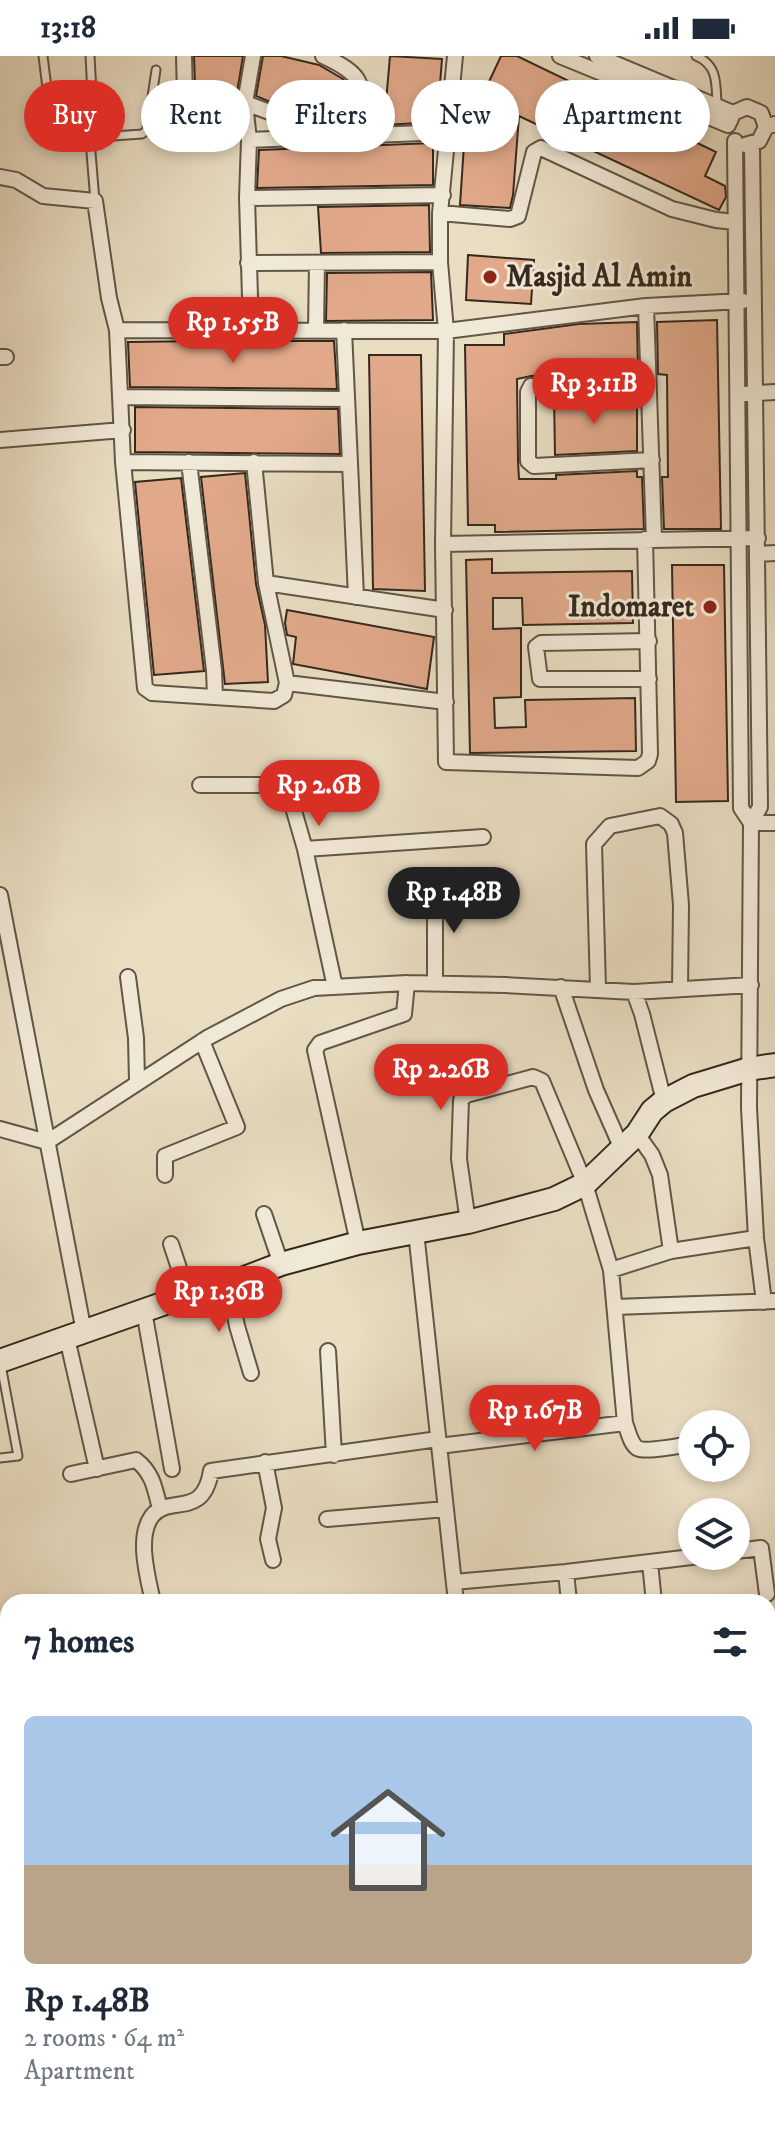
<!DOCTYPE html>
<meta charset="utf-8">
<style>
body{margin:0;font-family:"IM FELL DW Pica",serif;background:#f6f6f7;color:#1f2937;height:100vh;display:flex;flex-direction:column;font-size:30px;white-space:nowrap}
*{box-sizing:border-box;margin:0}
p{font-size:26px;color:#747a83}
.icon{flex:none;width:44px;height:44px;fill:none;stroke:currentColor;stroke-width:2;stroke-linecap:round;stroke-linejoin:round}
.map{position:relative;flex:1;overflow:hidden}
.panel{position:absolute;left:0px;top:1538px;width:776px;height:538px;display:flex;flex-direction:column;background:#fff;border-radius:24px 24px 0 0;box-shadow:0 4px 12px #0003}
.panel>*{flex:none}
.top-card{position:absolute;left:24px;top:24px;width:728px;height:72px;display:flex;gap:16px}
.fabs{position:absolute;left:678px;top:1354px;display:grid;gap:16px}
.fabs a{display:grid;place-items:center;width:72px;height:72px;border-radius:50%;background:#fff;box-shadow:0 4px 12px #0003;font-size:40px}
.price{position:absolute;translate:-50% -68px;padding:0 18px;border-radius:28px;background:#d93025;color:#fff;font-size:26px;line-height:52px;filter:drop-shadow(0 2px 4px #0008)}
.price::after{content:'';position:absolute;left:50%;top:48px;width:24px;height:18px;margin-left:-12px;background:inherit;clip-path:polygon(0 0,100% 0,50% 100%)}
.price.selected{background:#222;color:#fff}
ul{padding:0;list-style:none}
li{display:grid;align-content:center;gap:16px;height:424px;padding:0 24px}
li span{display:grid;place-items:center;height:248px;border-radius:12px;color:#555}
li>.icon{margin-inline-start:auto}
span .icon{width:144px;height:144px;fill:#fffc;stroke-width:1}
li b{font-size:34px}
h2{display:flex;justify-content:space-between;align-items:center;height:96px;padding:0 24px;font-size:34px}
.tag{padding:0 28px;border-radius:36px;background:#fff;box-shadow:0 4px 12px #0003;font-size:28px;line-height:72px}
.tag.selected{background:#d93025;color:#fff}
.status{display:flex;justify-content:space-between;align-items:center;height:56px;padding:0 40px;background:#fff;direction:ltr}
.status svg{height:22px;fill:currentColor}
.map>svg:first-child{display:block}
.building{fill:#e1a98a;stroke:#35291d;stroke-width:2}
.lines{fill:none;stroke-linecap:round;stroke-linejoin:round}
.service-casing{stroke:#625646;stroke-width:11}
.minor-casing{stroke:#625646;stroke-width:18}
.secondary-casing{stroke:#35291d;stroke-width:26}
.service{stroke:#f1e9d7;stroke-width:7}
.minor{stroke:#f1e9d7;stroke-width:14}
.secondary{stroke:#f1e9d7;stroke-width:22}
.poi-dot{fill:#8f2418;stroke:#f1e9d7;stroke-width:3}
.labels{text-anchor:middle;dominant-baseline:central;stroke-width:6;stroke-linejoin:round;paint-order:stroke}
.poi-label{font-size:30px;font-weight:bold;fill:#35291d;stroke:#f1e9d7;text-anchor:start}
</style>
<div class="status"><b>13:18</b><svg viewBox="0 0 49 12"><path d="M0 12V9h3v3zM5 12V6h3v6zM10 12V3h3v9zM15 12V0h3v12zM26 1h20v11H26zM47 4h2v5h-2z"/></svg></div>
<div class="map">
<svg width="775" height="2075" viewBox="0 0 775 2075">
<rect width="100%" height="100%" fill="#e9ddc2"/>
<filter id="stains"><feTurbulence type="fractalNoise" baseFrequency=".0025" numOctaves="4"/><feColorMatrix values="0 0 0 0 .2 0 0 0 0 .09 0 0 0 0 .02 0 0 0 .5 -.17"/></filter>
<radialGradient id="worn" r=".72"><stop offset=".6" stop-color="#630" stop-opacity="0"/><stop offset="1" stop-color="#630" stop-opacity=".3"/></radialGradient>
<path class="building" d="M194,0H243L236,43L219,42V27H195Z
M263,0H281L319,9L343,23L349,30L340,69L301,59L256,40Z
M390,0L442,3L437,66L384,69Z
M501,0H517L716,96L705,120L725,130L726,141L719,154L519,60L513,139L510,152L460,149L468,28L487,30Z
M433,87V129L257,132L259,94Z
M429,149L430,196L321,197L318,151Z
M468,199L534,204L531,248L466,244Z
M431,216L433,264L326,265L327,217Z
M717,264L721,473H664L662,421H668L667,319L658,318L657,266Z
M637,266L638,316L531,320L517,323L518,405L519,423H556V419L637,415V421H642L644,473L495,476V469H468L465,289H504V278L579,268Z
M205,285H334L337,333L130,331L128,286Z
M369,299H421L425,535L373,533Z
M581,338V346L637,345V395L555,399L554,339Z
M135,351L338,353L340,398L135,396Z
M245,417L256,528L265,569L268,626L225,628L201,421Z
M181,422L204,615L154,619L135,426Z
M492,503V517L632,515L633,567L523,569L522,542H493V573L521,572V641L494,642L495,672L526,671L525,644L635,642L636,695L470,697L466,504Z
M672,509H724L728,745L676,746Z
M287,554L434,581L427,633L293,608L296,581L287,579L285,567Z"/>
<g class="lines">
<g class="service-casing">
<path id="service" d="M43,0L47,32L83,33L86,36L95,145
M90,0L94,75L99,81L142,78L147,74L156,14
M696,0C718,9 716,28 717,49
M0,1402L18,1400L1,1309"/>
</g>
<g class="minor-casing">
<path id="minor" d="M184,0L186,81
M323,0C372,22 362,33 357,80
M455,0L440,157V206L446,275L443,488L446,706L638,712L648,705L650,698L645,483
M560,0L728,69
M597,0L733,57
M245,47L283,61L322,80
M730,65L733,57L747,51L761,57L766,71
M249,84L447,76
M735,85L741,752L751,767
M745,89L759,85L766,71L775,68
M752,89L760,751L751,767L749,1052L756,1182L764,1246
M0,121L16,124L43,140L95,145L109,242L117,274L123,406L145,632L152,637L274,645L284,639L287,627
M247,142L443,139
M440,157L510,163L518,160L534,96L541,92L672,153L716,164L735,166
M248,207L440,206
M646,250L654,483
M117,274L446,275L646,250L743,245
M251,274L247,142L249,84L245,47L253,0
M316,274L317,207
M344,274L356,541
M0,301H6
M648,326L531,330L528,336V405L534,410L652,404
M744,338L775,336
M120,341L347,343
M0,384L123,374
M123,406L350,408
M189,406L214,614L215,640
M254,406L266,527L287,627L446,646
M443,488L758,482
M757,498L775,497
M266,527L445,554
M649,585L541,587L536,591L540,623H649
M200,729H280L288,734L305,793L335,931
M751,767H775
M305,793L483,781
M435,831V928
M0,839L84,1276
M128,921L136,982L137,1025
M561,931L596,1034L622,1093
M598,933L594,788L610,770L660,760L671,768L675,777L681,849L680,933
M634,936L642,958L664,1045
M0,1073L47,1086L207,982L281,943L314,932L407,927L505,929L634,936L751,929
M165,1119V1100L237,1071L202,985
M264,1158L281,1208
M468,1166L459,1103L461,1044L466,1039L533,1021L542,1025L585,1128L611,1214L625,1367C628,1374 630,1387 637,1392C645,1397 681,1389 692,1388
M416,1176L456,1546
M358,1187L315,994L320,987L404,958L407,927
M171,1188L188,1239
M671,1195L756,1182
M611,1214L671,1195L660,1119L652,1099L637,1078
M229,1228L237,1270L251,1317
M615,1251L775,1245
M144,1255L172,1413
M67,1282L97,1413
M328,1295L334,1399
M439,1390L625,1367
M265,1406L274,1452L268,1483L273,1504
M71,1418L136,1404C153,1417 155,1433 160,1453
M327,1463L446,1453
M736,1495L761,1492L767,1538
M650,1507L654,1546
M566,1516L569,1546
M454,1526L566,1516L700,1500
M153,1546C148,1522 136,1481 152,1460C169,1438 203,1464 211,1415L438,1383
M0,1588L8,1630
M768,1691L775,1690
M0,1761L8,1760
M768,1783H775
M0,1824L8,1823
M0,1933L8,1932
M0,2032L8,2031
M317,2068V2075
M413,2068V2075
M679,2068L681,2075
M759,2068V2075
M61,2075L62,2068
M200,2075V2068"/>
</g>
<g class="secondary-casing">
<path id="secondary" d="M0,1305L188,1239L229,1228L281,1208L358,1187L468,1166L554,1143L585,1128L637,1078L652,1055L664,1045L693,1030L749,1013L775,1009"/>
</g>
<use href="#service" class="service"/>
<use href="#minor" class="minor"/>
<use href="#secondary" class="secondary"/>
</g>
<g class="poi-dot">
<circle cx="490" cy="221" r="8"/>
<circle cx="710" cy="551" r="8"/>
</g>
<g class="labels">
<g class="poi-label">
<text x="506" y="221">Masjid Al Amin</text>
<text x="694" y="551" text-anchor="end">Indomaret</text>
</g>
</g>
<rect width="100%" height="100%" filter="url(#stains)"/>
<rect width="100%" height="100%" fill="url(#worn)"/>
</svg>
<div class="fabs">
<a><svg class="icon" aria-label="locate" viewBox="0 0 24 24"><circle cx="12" cy="12" r="6"/><path d="M12 2v4M12 18v4M2 12h4M18 12h4"/></svg></a>
<a><svg class="icon" aria-label="layers" viewBox="0 0 24 24"><path d="M12 4l9 5-9 5-9-5zM3 14l9 5 9-5"/></svg></a>
</div>
<b class="price" style="left:233px;top:309px">Rp 1.55B</b>
<b class="price" style="left:594px;top:370px">Rp 3.11B</b>
<b class="price" style="left:319px;top:772px">Rp 2.6B</b>
<b class="price selected" style="left:454px;top:879px">Rp 1.48B</b>
<b class="price" style="left:441px;top:1056px">Rp 2.26B</b>
<b class="price" style="left:219px;top:1278px">Rp 1.36B</b>
<b class="price" style="left:535px;top:1397px">Rp 1.67B</b>
<div class="top-card">
<a class="tag selected">Buy</a>
<a class="tag">Rent</a>
<a class="tag">Filters</a>
<a class="tag">New</a>
<a class="tag">Apartment</a>
</div>
<section class="panel">
<h2>7 homes<svg class="icon" aria-label="filters" viewBox="0 0 24 24"><path d="M4 7h16M4 17h16"/><circle cx="9" cy="7" r="2"/><circle cx="15" cy="17" r="2"/></svg></h2>
<ul>
<li><span style="background:linear-gradient(#a9c7e8 60%,#b9a48a 0)"><svg class="icon" aria-label="home" viewBox="0 0 24 24"><path d="M3 11l9-7 9 7M6 9v11h12V9"/></svg></span><div><b>Rp 1.48B</b><p>2 rooms · 64 m²</p><p>Apartment</p></div></li>
</ul>
</section>
</div>
